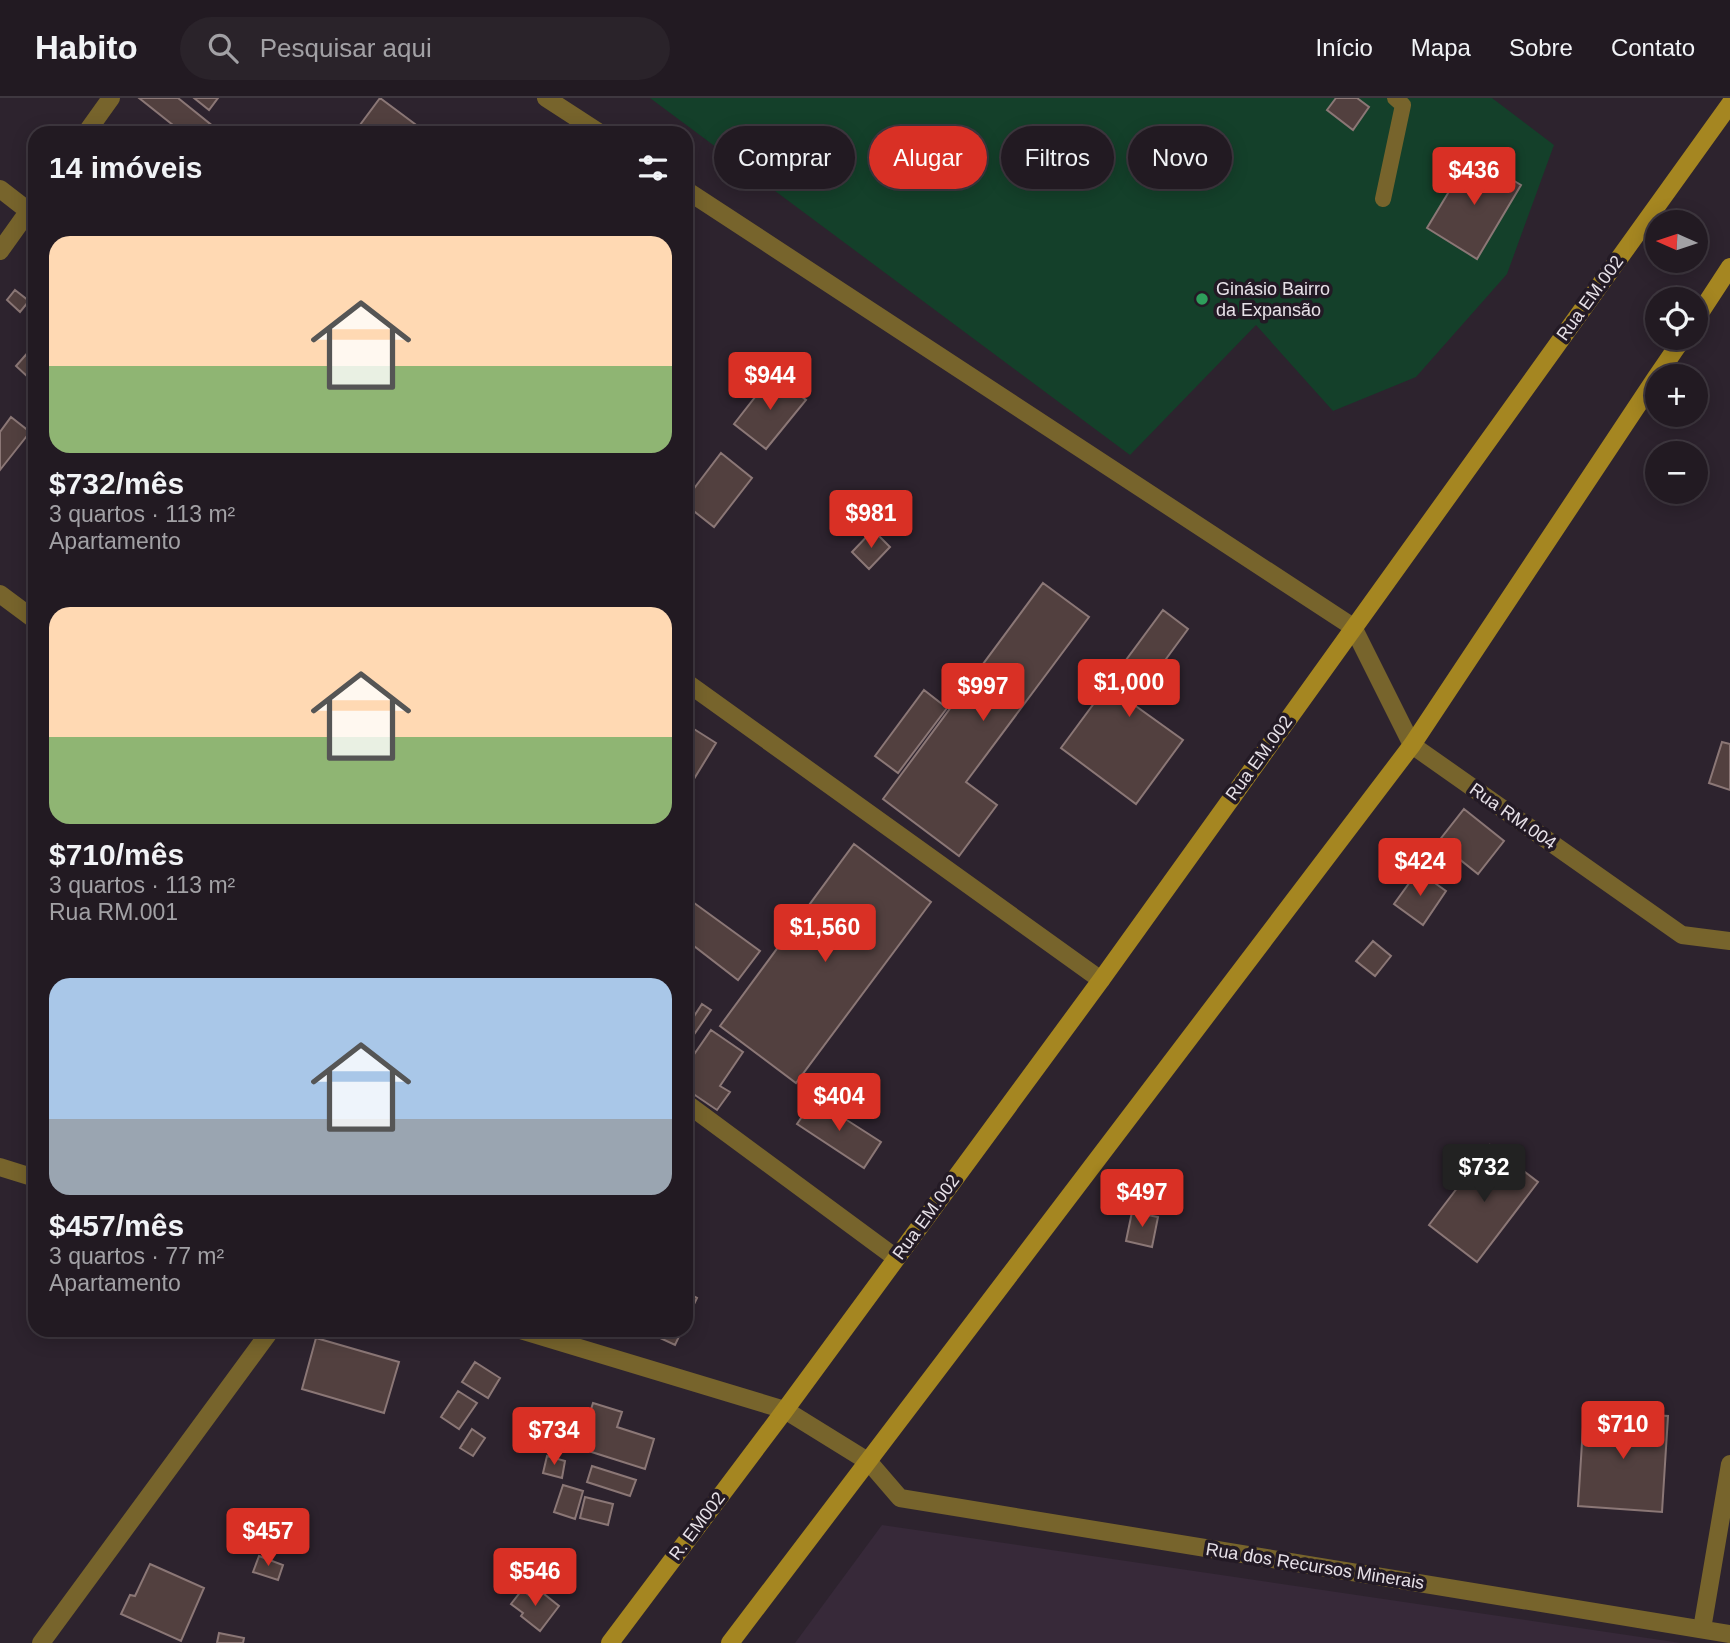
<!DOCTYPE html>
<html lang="pt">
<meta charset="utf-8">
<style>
body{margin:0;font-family:Helvetica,sans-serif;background:#2a232a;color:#f1f3f6;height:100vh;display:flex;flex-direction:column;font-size:26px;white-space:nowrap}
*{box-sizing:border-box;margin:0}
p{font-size:23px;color:#a2a1a5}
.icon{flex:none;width:38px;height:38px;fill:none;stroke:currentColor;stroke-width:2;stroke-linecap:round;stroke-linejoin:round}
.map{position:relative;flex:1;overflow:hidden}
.sheet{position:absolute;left:28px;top:28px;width:665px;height:1211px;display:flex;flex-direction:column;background:#221a22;border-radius:21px;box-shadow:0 4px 18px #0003,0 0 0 2px #3f3840}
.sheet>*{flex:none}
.guide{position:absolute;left:714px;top:28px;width:665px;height:63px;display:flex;gap:14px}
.needle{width:46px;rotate:273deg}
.tools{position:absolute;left:1645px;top:112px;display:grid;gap:14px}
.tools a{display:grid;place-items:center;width:63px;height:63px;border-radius:50%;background:#221a22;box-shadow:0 4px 18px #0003,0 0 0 2px #3f3840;font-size:35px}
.price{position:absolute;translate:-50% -60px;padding:0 16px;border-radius:7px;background:#d93025;color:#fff;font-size:23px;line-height:46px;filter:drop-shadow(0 2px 4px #0008)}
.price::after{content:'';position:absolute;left:50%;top:42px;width:21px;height:16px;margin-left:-10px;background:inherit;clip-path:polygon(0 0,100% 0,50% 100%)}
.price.current{background:#222;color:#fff}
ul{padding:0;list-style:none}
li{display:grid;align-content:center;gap:14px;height:371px;padding:0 21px}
li span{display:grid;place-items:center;height:217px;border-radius:21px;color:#555}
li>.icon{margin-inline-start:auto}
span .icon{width:126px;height:126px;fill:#fffc;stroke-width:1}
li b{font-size:30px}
h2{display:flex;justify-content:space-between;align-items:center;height:84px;padding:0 21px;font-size:30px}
.chip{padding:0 24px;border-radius:32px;background:#221a22;box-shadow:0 4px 18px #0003,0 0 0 2px #3f3840;font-size:24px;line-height:63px}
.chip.current{background:#d93025;color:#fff}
header{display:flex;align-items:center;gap:42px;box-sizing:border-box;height:98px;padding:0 35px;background:#221a22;border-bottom:2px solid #3f3840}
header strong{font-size:33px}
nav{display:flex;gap:38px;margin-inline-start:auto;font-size:24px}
.search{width:490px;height:63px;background:#2a232a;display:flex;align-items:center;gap:18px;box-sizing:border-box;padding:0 24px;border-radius:38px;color:#a2a1a5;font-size:26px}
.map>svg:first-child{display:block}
.built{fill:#372939}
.green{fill:#14402a}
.building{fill:#52403f;stroke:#8b7776;stroke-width:2}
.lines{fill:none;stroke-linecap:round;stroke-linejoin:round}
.lane{stroke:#77642c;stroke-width:16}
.street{stroke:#77642c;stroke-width:18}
.secondary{stroke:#a58621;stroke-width:18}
.leisure-dot{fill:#2e9e5b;stroke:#231a25;stroke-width:2.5}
.labels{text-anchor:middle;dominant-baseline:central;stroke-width:7;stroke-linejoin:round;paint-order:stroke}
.poi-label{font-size:18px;fill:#e7e1e8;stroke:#231a25;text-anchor:start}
.street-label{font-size:18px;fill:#e7e1e8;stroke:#231a25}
</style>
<header>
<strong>Habito</strong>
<div class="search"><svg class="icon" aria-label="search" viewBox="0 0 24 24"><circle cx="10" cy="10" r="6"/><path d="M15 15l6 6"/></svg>Pesquisar aqui</div>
<nav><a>Início</a><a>Mapa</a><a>Sobre</a><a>Contato</a></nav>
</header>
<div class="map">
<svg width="1730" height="1545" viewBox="0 0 1730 1545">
<rect width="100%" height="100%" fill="#2d232e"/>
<path class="built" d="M882,1427L1681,1545H795Z"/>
<path class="green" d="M650,0H1492L1554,47L1507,176L1416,279L1333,313L1256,227L1130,357Z"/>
<path class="building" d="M139,0H178L214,29L209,35H183Z
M194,0H218L209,12Z
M380,0L427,35H354Z
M1336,0H1357L1369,9L1353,32L1327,12Z
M1471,57L1521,87L1477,161L1427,130Z
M15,192L29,203L20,214L7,202Z
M31,251L35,255V272L29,280L16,268Z
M773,276L806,302L766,351L734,326Z
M11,319L30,334L0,372V334Z
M721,355L752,380L714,429L686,407V401Z
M873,432L890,449L869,471L852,454Z
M1043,485L1089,519L966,684L997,707L959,758L883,701Z
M1163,512L1188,531L1133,606L1183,642L1136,706L1061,650Z
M924,592L947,610L898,675L875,658Z
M686,626L716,645L686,694Z
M1722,644L1730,646V692L1709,685Z
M1464,711L1504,743L1478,776L1438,744Z
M854,746L931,804L796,985L720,928Z
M1418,773L1446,793L1423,827L1394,806Z
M690,802L760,853L738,882L690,845L686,850V808Z
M1373,843L1391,858L1375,878L1356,863Z
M702,906L711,912L695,935L687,929Z
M711,932L743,954L720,988L730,994L717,1012L686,991V968Z
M814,1001L881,1044L864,1070L797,1026Z
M1490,1047L1538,1084L1477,1164L1429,1127Z
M1132,1114L1158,1119L1152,1149L1126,1143Z
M686,1194L697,1200L686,1223Z
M643,1232H682L675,1247Z
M316,1240L399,1264L384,1315L302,1291Z
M475,1264L500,1280L488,1300L462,1284Z
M458,1293L477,1305L459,1331L441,1319Z
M593,1305L622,1314L617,1329L654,1341L645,1371L579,1350Z
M1584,1313L1668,1318L1662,1414L1578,1408Z
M472,1331L485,1340L473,1358L460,1350Z
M547,1358L565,1363L562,1380L543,1375Z
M592,1368L636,1382L630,1398L587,1384Z
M563,1387L583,1393L575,1421L554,1414Z
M585,1399L613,1406L608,1427L580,1420Z
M259,1458L283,1467L278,1482L253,1474Z
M150,1466L204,1490L181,1543L121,1516L130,1497L135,1498Z
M522,1492L533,1500L539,1492L559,1508L540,1533L521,1518L523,1515L511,1506Z
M219,1535L244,1540L243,1545H217Z"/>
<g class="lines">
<path class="lane" d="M1383,101L1403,7L1395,0"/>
<path class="street" d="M546,0L600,35
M86,35L111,0
M0,91L35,118
M686,92L1353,529L1412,647L1682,837L1730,843
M0,153L35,104
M0,496L35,522
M686,584L1101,882
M686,1005L896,1160
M0,1069L35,1080
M520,1232L785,1312L869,1364L900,1400L1730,1536
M1702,1531L1730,1366
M41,1545L271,1232"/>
<path class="secondary" d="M1696,221L1730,169
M1657,278L1683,240
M610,1545L785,1312L1101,882L1730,6
M730,1545L1412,647L1657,278"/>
</g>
<circle class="leisure-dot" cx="1202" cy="201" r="7"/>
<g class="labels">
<g class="poi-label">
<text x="1216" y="191">Ginásio Bairro<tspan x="1216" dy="21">da Expansão</tspan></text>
</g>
<g class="street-label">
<text transform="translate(1590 200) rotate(-54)">Rua EM.002</text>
<text transform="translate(1259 660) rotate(-54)">Rua EM.002</text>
<text transform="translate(1513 718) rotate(35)">Rua RM.004</text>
<text transform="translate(926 1119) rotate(-54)">Rua EM.002</text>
<text transform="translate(697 1428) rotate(-53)">R. EM002</text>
<text transform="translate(1315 1468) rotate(9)">Rua dos Recursos Minerais</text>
</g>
</g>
</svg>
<div class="tools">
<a><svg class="needle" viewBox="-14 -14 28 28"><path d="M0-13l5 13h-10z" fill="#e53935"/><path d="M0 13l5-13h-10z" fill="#a2a1a5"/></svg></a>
<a><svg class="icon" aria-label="locate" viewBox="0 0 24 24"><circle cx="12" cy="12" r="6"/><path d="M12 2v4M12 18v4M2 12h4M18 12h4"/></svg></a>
<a>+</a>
<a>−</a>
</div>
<b class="price" style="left:1474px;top:109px">$436</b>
<b class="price" style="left:770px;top:314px">$944</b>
<b class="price" style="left:871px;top:452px">$981</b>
<b class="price" style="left:1129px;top:621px">$1,000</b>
<b class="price" style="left:983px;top:625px">$997</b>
<b class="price" style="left:1420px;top:800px">$424</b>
<b class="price" style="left:825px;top:866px">$1,560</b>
<b class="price" style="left:839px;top:1035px">$404</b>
<b class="price current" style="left:1484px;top:1106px">$732</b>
<b class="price" style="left:1142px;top:1131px">$497</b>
<b class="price" style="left:1623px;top:1363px">$710</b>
<b class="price" style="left:554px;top:1369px">$734</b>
<b class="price" style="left:268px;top:1470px">$457</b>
<b class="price" style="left:535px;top:1510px">$546</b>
<div class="guide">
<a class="chip">Comprar</a>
<a class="chip current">Alugar</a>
<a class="chip">Filtros</a>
<a class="chip">Novo</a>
</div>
<section class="sheet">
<h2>14 imóveis<svg class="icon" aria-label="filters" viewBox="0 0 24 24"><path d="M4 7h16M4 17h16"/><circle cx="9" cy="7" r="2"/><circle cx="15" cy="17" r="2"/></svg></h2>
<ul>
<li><span style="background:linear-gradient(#ffd9b3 60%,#8fb573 0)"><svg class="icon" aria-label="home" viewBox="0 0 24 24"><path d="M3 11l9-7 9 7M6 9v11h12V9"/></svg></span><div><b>$732/mês</b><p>3 quartos · 113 m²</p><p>Apartamento</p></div></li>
<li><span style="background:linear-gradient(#ffd9b3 60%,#8fb573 0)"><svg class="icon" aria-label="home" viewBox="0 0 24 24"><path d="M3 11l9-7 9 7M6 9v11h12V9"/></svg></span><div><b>$710/mês</b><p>3 quartos · 113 m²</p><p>Rua RM.001</p></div></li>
<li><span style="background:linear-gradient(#a9c7e8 65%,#9aa5b1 0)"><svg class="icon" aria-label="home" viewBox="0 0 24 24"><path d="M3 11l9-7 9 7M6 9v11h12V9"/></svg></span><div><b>$457/mês</b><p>3 quartos · 77 m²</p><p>Apartamento</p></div></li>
</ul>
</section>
</div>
